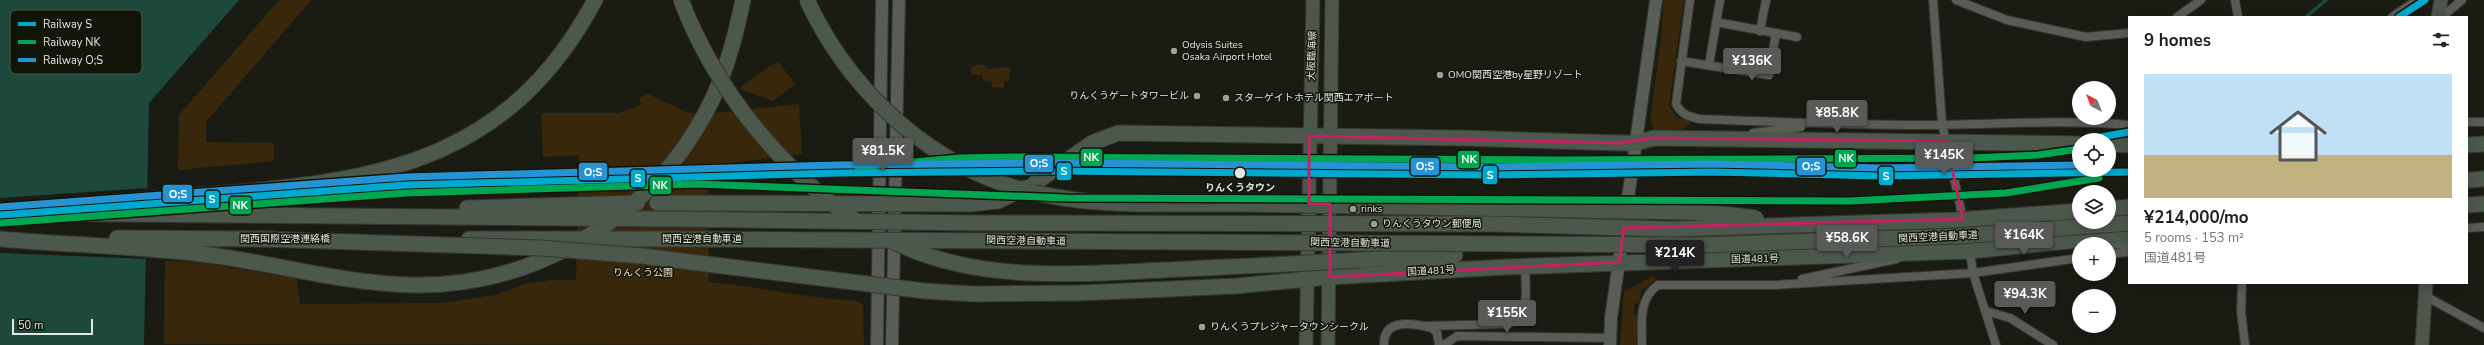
<!DOCTYPE html>
<meta charset="utf-8">
<style>
body{margin:0;font-family:"Nunito Sans","Noto Sans JP",sans-serif;background:#f2f2f2;color:#202124;height:100vh;display:flex;flex-direction:column;font-size:15px;white-space:nowrap}
*{box-sizing:border-box;margin:0}
p{font-size:13px;color:#757577}
.icon{flex:none;width:22px;height:22px;fill:none;stroke:currentColor;stroke-width:2;stroke-linecap:round;stroke-linejoin:round}
.map{position:relative;flex:1;overflow:hidden}
.drawer{position:absolute;left:2128px;top:16px;width:340px;height:268px;display:flex;flex-direction:column;background:#fff;border-radius:0px;box-shadow:0 2px 10px #0003}
.drawer>*{flex:none}
.needle{width:26px;rotate:318deg}
.controls{position:absolute;left:2072px;top:81px;display:grid;gap:8px}
.controls a{display:grid;place-items:center;width:44px;height:44px;border-radius:50%;background:#fff;box-shadow:0 2px 10px #0003;font-size:20px}
.scale{position:absolute;left:12px;bottom:10px;width:81px;box-sizing:border-box;padding-left:4px;border:2px solid #e4e7de;border-top:0;font-size:11px;line-height:14px;white-space:nowrap;color:#e4e7de;-webkit-text-stroke:3px #121609;paint-order:stroke}
.price{position:absolute;translate:-50% -34px;padding:0 9px;border-radius:4px;background:#585a58;color:#fff;font-size:13px;line-height:26px;filter:drop-shadow(0 1px 2px #0008)}
.price::after{content:'';position:absolute;left:50%;top:24px;width:12px;height:9px;margin-left:-6px;background:inherit;clip-path:polygon(0 0,100% 0,50% 100%)}
.price.current{background:#222;color:#fff}
ul{padding:0;list-style:none}
li{display:grid;align-content:center;gap:8px;height:212px;padding:0 16px}
li+li{border-top:1px solid #e0e0e0}
li span{display:grid;place-items:center;height:124px;border-radius:0px;color:#555}
li>.icon{margin-inline-start:auto}
span .icon{width:72px;height:72px;fill:#fffc;stroke-width:1}
li b{font-size:17px}
h2{display:flex;justify-content:space-between;align-items:center;height:48px;padding:0 16px;font-size:17px}
.map>svg:first-child{display:block}
.green{fill:#38270b}
.water{fill:#1d483c}
.pier{fill:#1a1c14}
.lines{fill:none;stroke-linecap:round;stroke-linejoin:round}
.stream{stroke:#1d483c;stroke-width:3.5}
.street-casing{stroke:#353731;stroke-width:10}
.secondary-casing{stroke:#353731;stroke-width:14}
.primary-casing{stroke:#353731;stroke-width:15}
.highway-casing{stroke:#353731;stroke-width:17}
.street{stroke:#595b55;stroke-width:8}
.secondary{stroke:#585d55;stroke-width:12}
.primary{stroke:#4e564c;stroke-width:13}
.highway{stroke:#4d584c;stroke-width:15}
.highway-bridge-casing{stroke:#353731;stroke-width:17;stroke-linecap:butt}
.highway-bridge{stroke:#4d584c;stroke-width:15}
.rail-1-casing{stroke:#121609;stroke-width:10}
.rail-2-casing{stroke:#121609;stroke-width:10}
.rail-3-casing{stroke:#121609;stroke-width:10}
.rail-1{stroke:#00a9ce;stroke-width:7}
.rail-2{stroke:#00a651;stroke-width:7}
.rail-3{stroke:#2694d4;stroke-width:7}
.marked{fill:none;stroke:#c42262;stroke-width:3;stroke-linejoin:round}
.poi-dot{fill:#9da097;stroke:#121609;stroke-width:1.5}
.stop-dot{fill:#e4e7de;stroke:#121609;stroke-width:1.5}
.labels{text-anchor:middle;dominant-baseline:central;stroke-width:3;stroke-linejoin:round;paint-order:stroke}
.poi-label{font-size:10px;fill:#e4e7de;stroke:#121609;text-anchor:start}
.street-label{font-size:10px;fill:#e4e7de;stroke:#121609}
.stop-label{font-size:10px;font-weight:bold;fill:#e4e7de;stroke:#121609}
.park-label{font-size:10px;fill:#f8e0c1;stroke:#121609}
.key{fill:#121609;stroke:#515549;stroke-width:1}
.key-label{font-size:11px;fill:#e4e7de}
.line-badge{stroke:#121609;stroke-width:1.5}
.badge-label{font-size:11px;text-anchor:middle;font-weight:bold;fill:#fff}
</style>
<div class="map">
<svg width="2484" height="345" viewBox="0 0 2484 345">
<rect width="100%" height="100%" fill="#1a1c14"/>
<path class="green" d="M279,0H311L206,122V142L274,143V161L178,170L179,115Z
M1663,0H1684L1669,106L1677,117L1691,122L1682,131L1655,129L1650,121L1662,32Z
M778,61L795,84L773,101L740,89L741,86Z
M974,65H986V69L1010,67L1009,81H1004V88L992,87L991,82L983,81L982,75H971V67Z
M648,94L689,113L730,112L799,104L802,154L708,166L709,282C759,287 807,298 856,301L863,304L864,345L164,344L165,261L196,262L297,278L300,304L444,303L495,295L525,284L551,280H576L579,155L543,157L541,113H619L641,105L639,98Z
M1653,276L1656,281L1651,283L1644,289H1641L1639,303L1634,304V315H1638L1637,345H1620L1624,292Z"/>
<path class="water" d="M0,0H239L149,103L144,345H0Z"/>
<path class="pier" d="M147,188V259L0,253V198Z"/>
<g class="lines">
<path class="stream" d="M2306,17L2326,0"/>
<g class="street-casing">
<path id="street" d="M1690,0L1676,104C1682,115 1688,116 1699,119C1773,122 1847,125 1920,125C1989,125 2060,119 2129,125
M1933,0L1942,123L1970,251L1973,273L1996,345
M1956,0L2007,20L2086,37L2129,33
M2235,0L2238,17
M2177,17L2201,0
M2392,17L2417,0
M2442,17L2462,0
M1716,22L1797,37
M1760,31L1766,0
M1681,61L1769,75L1776,33
M1709,65L1720,0
M2467,122H2484
M1753,133L1801,127
M2467,228L2484,227
M2109,244L2129,245
M2109,254L2129,252
M1802,279L1896,259
M2242,283L2241,311L2245,345
M2425,296L2484,328
M1986,311L2010,318L2053,345
M1423,326L1508,324C1532,314 1525,288 1525,266
M1384,345C1383,318 1413,323 1432,328L1437,333L1439,345
M1444,345L1457,336L1611,338
M1642,345C1642,323 1638,299 1658,285H1774L1973,273L2079,258"/>
</g>
<g class="secondary-casing">
<path id="secondary" d="M877,345L882,0
M892,345L899,0
M1610,345L1611,318L1656,0"/>
</g>
<g class="primary-casing">
<path id="primary" d="M2438,17L2441,0
M1306,345L1313,0
M1328,345L1332,0
M2422,345L2426,283"/>
</g>
<g class="highway-casing">
<path id="highway" d="M2109,144L2129,145
M2467,145L2484,144
M2467,180L2484,179
M1035,183L1092,143L1118,133L1462,138L1620,143H1636L1654,138L2079,144
M2467,205L2484,204
M73,206C125,202 176,197 227,193C389,180 512,155 595,0
M467,208L637,203
M2109,209L2129,207
M0,213L674,219
M117,238L273,239
M0,239C67,245 135,246 201,254C272,262 343,284 414,285C528,287 640,224 698,126C722,87 734,44 743,0
M469,239H675
M1360,260L1455,255
M1080,293L1236,286L1330,277L1506,267L1970,251L2129,235"/>
</g>
<use href="#street" class="street"/>
<use href="#secondary" class="secondary"/>
<use href="#primary" class="primary"/>
<use href="#highway" class="highway"/>
<g class="highway-bridge-casing">
<path id="highway-bridge" d="M681,0C715,89 779,168 857,222
M807,0C846,84 918,155 1007,185C1082,210 1166,203 1243,204C1356,205 1468,207 1580,210C1638,212 1698,209 1756,218
M657,203L970,204L998,201L1028,187
M674,219L979,223L1493,224L1669,229L1956,220L2079,211
M261,239L541,248L642,256L925,291L974,294L1080,293
M675,239L1702,245L1959,236L2129,223
M894,242C978,283 1073,274 1164,270C1229,267 1295,264 1360,260"/>
</g>
<use href="#highway-bridge" class="highway-bridge"/>
<g class="rail-1-casing">
<path id="rail-1" d="M2399,17L2425,0
M2084,140L2129,132
M0,215L406,185L838,173L1053,171L1488,175L1712,172L1880,176L2129,172"/>
</g>
<g class="rail-2-casing">
<path id="rail-2" d="M858,167L959,158L1013,157L1556,160L1970,158L2038,155L2079,149
M1,223L406,193L697,184L1066,198L1850,201L2006,193L2099,178"/>
</g>
<g class="rail-3-casing">
<path id="rail-3" d="M0,207L406,177L838,165L1053,163L1488,167L1712,164L1880,168L2079,165"/>
</g>
<use href="#rail-1" class="rail-1"/>
<use href="#rail-2" class="rail-2"/>
<use href="#rail-3" class="rail-3"/>
</g>
<path class="marked" d="M1309,136L1620,143L1654,138L1946,141L1963,219L1624,228L1619,262L1330,277V204H1309Z"/>
<g class="poi-dot">
<circle cx="1174" cy="51" r="4"/>
<circle cx="1440" cy="75" r="4"/>
<circle cx="1197" cy="96" r="4"/>
<circle cx="1226" cy="98" r="4"/>
<circle cx="1353" cy="209" r="4"/>
<circle cx="1374" cy="224" r="4"/>
<circle cx="1202" cy="327" r="4"/>
</g>
<circle class="stop-dot" cx="1240" cy="173" r="6"/>
<g class="labels">
<g class="poi-label">
<text x="1182" y="45">Odysis Suites<tspan x="1182" dy="12">Osaka Airport Hotel</tspan></text>
<text x="1448" y="75">OMO関西空港by星野リゾート</text>
<text x="1189" y="96" text-anchor="end">りんくうゲートタワービル</text>
<text x="1234" y="98">スターゲイトホテル関西エアポート</text>
<text x="1361" y="209">rinks</text>
<text x="1382" y="224">りんくうタウン郵便局</text>
<text x="1210" y="327">りんくうプレジャータウンシークル</text>
</g>
<g class="street-label">
<text transform="translate(1312 56) rotate(-88)">大阪臨海線</text>
<text transform="translate(1938 237) rotate(-3)">関西空港自動車道</text>
<text x="285" y="239">関西国際空港連絡橋</text>
<text x="702" y="239">関西空港自動車道</text>
<text transform="translate(1026 241) rotate(1)">関西空港自動車道</text>
<text transform="translate(1350 243) rotate(1)">関西空港自動車道</text>
<text transform="translate(1755 259) rotate(-1)">国道481号</text>
<text transform="translate(1431 271) rotate(-3)">国道481号</text>
</g>
<g class="stop-label">
<text x="1240" y="188">りんくうタウン</text>
</g>
<g class="park-label">
<text x="643" y="273">りんくう公園</text>
</g>
</g>
<rect x="10" y="10" width="132" height="64" rx="6" class="key"/>
<rect x="18" y="22" width="18" height="4" fill="#00a9ce"/>
<rect x="18" y="40" width="18" height="4" fill="#00a651"/>
<rect x="18" y="58" width="18" height="4" fill="#2694d4"/>
<g class="key-label">
<text x="43" y="28">Railway S</text>
<text x="43" y="46">Railway NK</text>
<text x="43" y="64">Railway O;S</text>
</g>
<g class="line-badge">
<rect x="1080" y="148" width="23" height="19" rx="4" fill="#00a651"/>
<rect x="1834" y="149" width="23" height="19" rx="4" fill="#00a651"/>
<rect x="1457" y="150" width="23" height="19" rx="4" fill="#00a651"/>
<rect x="1024" y="154" width="30" height="19" rx="4" fill="#2694d4"/>
<rect x="1796" y="157" width="30" height="19" rx="4" fill="#2694d4"/>
<rect x="1410" y="157" width="30" height="19" rx="4" fill="#2694d4"/>
<rect x="1056" y="162" width="16" height="19" rx="4" fill="#00a9ce"/>
<rect x="578" y="162" width="30" height="19" rx="4" fill="#2694d4"/>
<rect x="1482" y="165" width="16" height="20" rx="4" fill="#00a9ce"/>
<rect x="1878" y="166" width="16" height="20" rx="4" fill="#00a9ce"/>
<rect x="630" y="169" width="16" height="19" rx="4" fill="#00a9ce"/>
<rect x="649" y="176" width="23" height="19" rx="4" fill="#00a651"/>
<rect x="162" y="184" width="31" height="19" rx="4" fill="#2694d4"/>
<rect x="205" y="190" width="15" height="19" rx="4" fill="#00a9ce"/>
<rect x="229" y="196" width="23" height="19" rx="4" fill="#00a651"/>
</g>
<g class="badge-label">
<text x="1091" y="161">NK</text>
<text x="1846" y="162">NK</text>
<text x="1469" y="163">NK</text>
<text x="1039" y="167">O;S</text>
<text x="1811" y="170">O;S</text>
<text x="1425" y="170">O;S</text>
<text x="1064" y="175">S</text>
<text x="593" y="176">O;S</text>
<text x="1490" y="179">S</text>
<text x="1886" y="180">S</text>
<text x="638" y="182">S</text>
<text x="660" y="189">NK</text>
<text x="178" y="198">O;S</text>
<text x="212" y="203">S</text>
<text x="240" y="209">NK</text>
</g>
</svg>
<div class="controls">
<a><svg class="needle" viewBox="-14 -14 28 28"><path d="M0-13l5 13h-10z" fill="#e53935"/><path d="M0 13l5-13h-10z" fill="#757577"/></svg></a>
<a><svg class="icon" aria-label="locate" viewBox="0 0 24 24"><circle cx="12" cy="12" r="6"/><path d="M12 2v4M12 18v4M2 12h4M18 12h4"/></svg></a>
<a><svg class="icon" aria-label="layers" viewBox="0 0 24 24"><path d="M12 4l9 5-9 5-9-5zM3 14l9 5 9-5"/></svg></a>
<a>+</a>
<a>−</a>
</div>
<div class="scale">50 m</div>
<b class="price" style="left:1752px;top:82px">¥136K</b>
<b class="price" style="left:1837px;top:134px">¥85.8K</b>
<b class="price" style="left:883px;top:172px">¥81.5K</b>
<b class="price" style="left:1944px;top:176px">¥145K</b>
<b class="price" style="left:2024px;top:256px">¥164K</b>
<b class="price" style="left:1847px;top:259px">¥58.6K</b>
<b class="price current" style="left:1675px;top:274px">¥214K</b>
<b class="price" style="left:2025px;top:315px">¥94.3K</b>
<b class="price" style="left:1507px;top:334px">¥155K</b>
<section class="drawer">
<h2>9 homes<svg class="icon" aria-label="filters" viewBox="0 0 24 24"><path d="M4 7h16M4 17h16"/><circle cx="9" cy="7" r="2"/><circle cx="15" cy="17" r="2"/></svg></h2>
<ul>
<li><span style="background:linear-gradient(#bfe0f5 65%,#c2b280 0)"><svg class="icon" aria-label="home" viewBox="0 0 24 24"><path d="M3 11l9-7 9 7M6 9v11h12V9"/></svg></span><div><b>¥214,000/mo</b><p>5 rooms · 153 m²</p><p>国道481号</p></div></li>
</ul>
</section>
</div>
